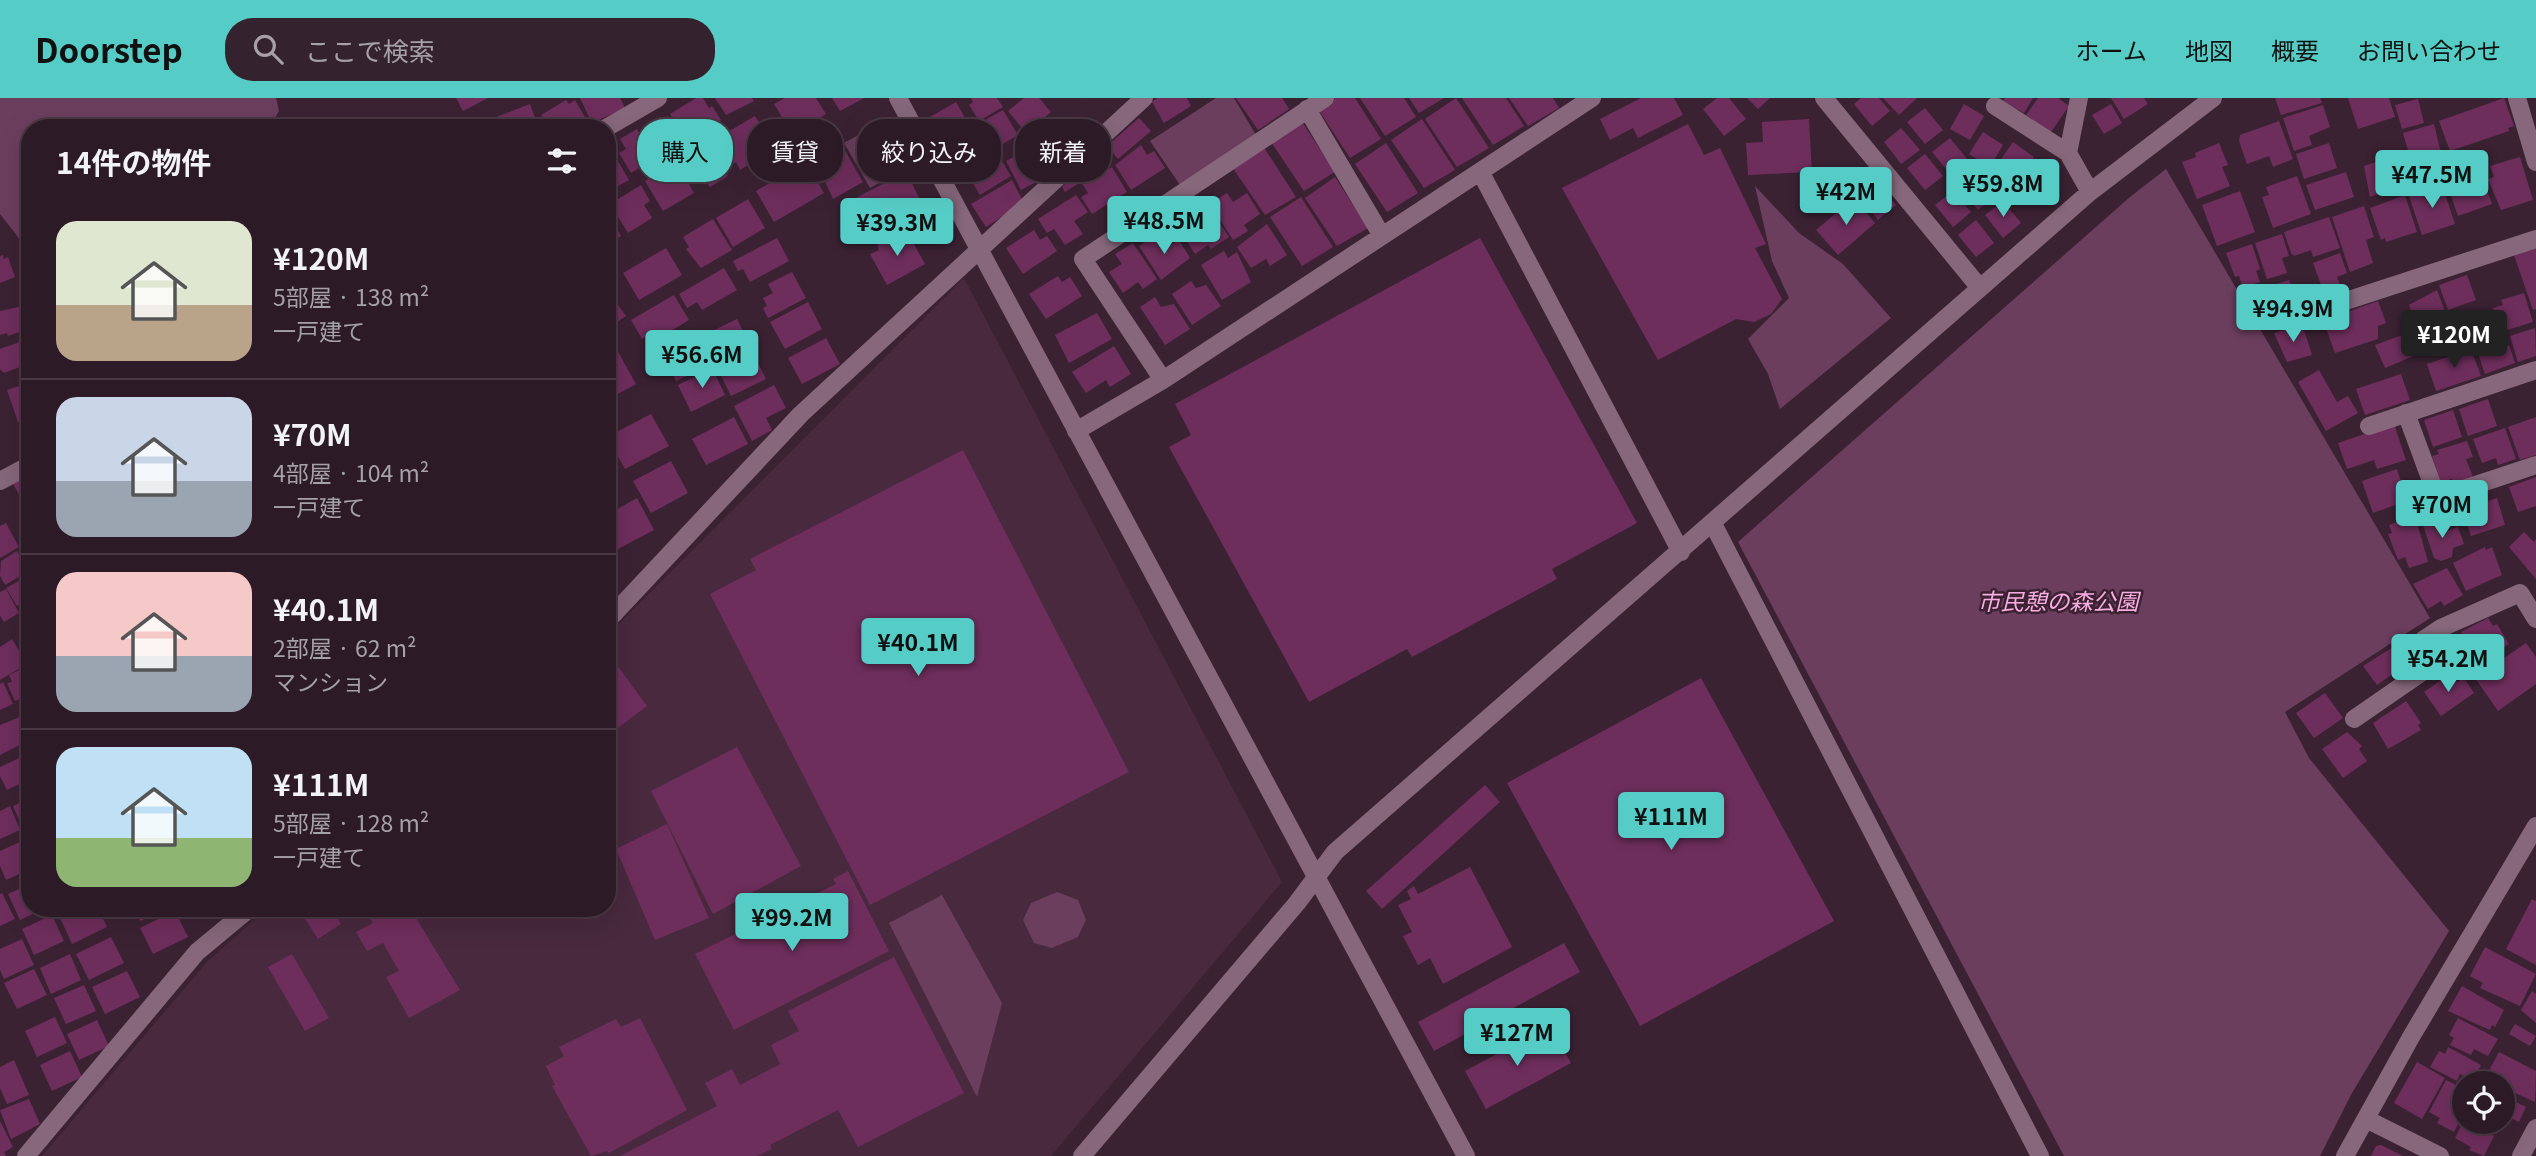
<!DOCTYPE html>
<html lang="ja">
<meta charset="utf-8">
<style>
body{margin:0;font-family:Georgia,"Noto Sans JP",serif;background:#34232e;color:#f1f3f6;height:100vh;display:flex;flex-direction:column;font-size:26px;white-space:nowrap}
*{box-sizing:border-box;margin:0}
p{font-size:23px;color:#a6a1a7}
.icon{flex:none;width:38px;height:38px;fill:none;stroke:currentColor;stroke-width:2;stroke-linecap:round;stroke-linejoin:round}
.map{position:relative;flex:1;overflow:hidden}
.side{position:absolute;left:21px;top:21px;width:595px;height:798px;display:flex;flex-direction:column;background:#2c1a26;border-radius:28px;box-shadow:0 7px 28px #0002,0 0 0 2px #483843}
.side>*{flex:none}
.guide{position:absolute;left:637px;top:21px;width:665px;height:63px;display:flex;gap:14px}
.controls{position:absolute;left:2452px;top:973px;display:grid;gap:14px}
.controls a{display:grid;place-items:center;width:63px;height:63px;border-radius:50%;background:#2c1a26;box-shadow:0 7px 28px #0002,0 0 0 2px #483843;font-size:35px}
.price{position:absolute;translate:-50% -60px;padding:0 16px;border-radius:7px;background:#55cdc6;color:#111;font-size:23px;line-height:46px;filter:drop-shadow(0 2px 4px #0008)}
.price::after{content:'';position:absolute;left:50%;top:42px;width:21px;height:16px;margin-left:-10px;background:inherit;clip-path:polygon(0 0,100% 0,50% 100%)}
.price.active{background:#222;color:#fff}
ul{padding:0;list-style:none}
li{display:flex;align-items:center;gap:21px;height:175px;padding:0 35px}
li+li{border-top:2px solid #483843}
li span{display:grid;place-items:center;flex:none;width:196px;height:140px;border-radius:21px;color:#555}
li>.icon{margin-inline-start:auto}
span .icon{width:84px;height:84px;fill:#fffc;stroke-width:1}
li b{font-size:30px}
h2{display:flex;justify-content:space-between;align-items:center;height:84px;padding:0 35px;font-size:30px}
.tag{padding:0 24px;border-radius:28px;background:#2c1a26;box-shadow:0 7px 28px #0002,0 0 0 2px #483843;font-size:24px;line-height:63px}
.tag.active{background:#55cdc6;color:#111}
header{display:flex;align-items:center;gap:42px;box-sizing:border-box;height:98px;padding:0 35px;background:#55cdc6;color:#111}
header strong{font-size:33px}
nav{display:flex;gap:38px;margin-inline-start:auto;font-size:24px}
.search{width:490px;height:63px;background:#34232e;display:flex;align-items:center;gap:18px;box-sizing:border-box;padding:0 24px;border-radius:28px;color:#a6a1a7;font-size:26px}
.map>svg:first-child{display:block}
.built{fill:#48293e}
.green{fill:#6b3e5d}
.building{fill:#6e2e5c}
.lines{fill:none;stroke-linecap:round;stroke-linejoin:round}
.minor{stroke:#86677b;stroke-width:18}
.labels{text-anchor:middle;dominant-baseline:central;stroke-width:5;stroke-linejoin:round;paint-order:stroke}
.park-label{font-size:23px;font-style:italic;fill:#f9acdf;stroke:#3b2233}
</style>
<header>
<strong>Doorstep</strong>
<div class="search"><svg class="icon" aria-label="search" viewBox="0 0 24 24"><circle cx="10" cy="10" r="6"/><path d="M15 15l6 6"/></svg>ここで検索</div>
<nav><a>ホーム</a><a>地図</a><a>概要</a><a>お問い合わせ</a></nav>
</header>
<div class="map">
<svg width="2536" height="1058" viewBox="0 0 2536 1058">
<rect width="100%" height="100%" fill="#3b2233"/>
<path class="built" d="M964,180L1282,784L1051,1058H42L207,864L267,810H607V538Z"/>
<path class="green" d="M0,0H276L279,13L269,30H30V164L18,139L0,116Z
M1216,0H1234L1256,37L1180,87L1150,43Z
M880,25L890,27L912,66L870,90L844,45Z
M2166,71L2430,520L2285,614L2309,660L2449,833L2352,995L2320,1058H2064L1738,444L2130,99Z
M1755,88L1799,135L1843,166L1891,220L1780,311L1768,276L1748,241L1789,200L1772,163Z
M1057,794L1078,802L1086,822L1078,839L1052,850L1034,845L1023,822L1031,805Z
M942,797L1002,905L977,999L889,825Z"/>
<path class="building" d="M456,0H488L463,13Z
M580,0H620L625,10L592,25Z
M696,0H703L709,10L712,8L721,22L687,45L670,16Z
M715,0H752L754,3L726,17Z
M785,0H816L826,16L792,36L774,6Z
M832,0H864L840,13Z
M971,0H997L1003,9L979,23L969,7L973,4Z
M1024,0H1039L1051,14L1026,35L1008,13Z
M1157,0H1187L1191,8L1164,25L1152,4Z
M1236,0H1282L1289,11L1258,32Z
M1335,0H1355L1381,41L1350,60L1318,11Z
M1360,0H1404L1416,19L1385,38Z
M1409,0H1444L1419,15Z
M1456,0L1489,50L1457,69L1425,21Z
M1462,0H1506L1524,28L1493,47Z
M1509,0H1553L1559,10L1528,28Z
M1641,0H1674L1683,17L1638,40L1633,30L1610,42L1600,21Z
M1717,0H1729L1746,21L1724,38L1703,11Z
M1747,0H1770L1758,11Z
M1861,0H1879L1890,13L1872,28L1854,6Z
M1883,0H1917L1899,17Z
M2005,0H2033L2024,15L2003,3Z
M2038,0H2058L2069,8L2051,34L2026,17Z
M2111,0H2144L2148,6L2124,21Z
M2275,0H2320L2322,5L2281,17Z
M2348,0H2389L2395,19L2358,31Z
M2504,0L2514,28L2508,30L2509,33L2450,53L2439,23Z
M2418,1L2424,25L2402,31L2395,7Z
M566,2L569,6L575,2L589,26L582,30H548L541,17Z
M956,4L970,29L944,44L930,19Z
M530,6L539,30H494L491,21Z
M1964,6L1984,18L1970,42L1950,31Z
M2111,6L2122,25L2104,36L2092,17Z
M2323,7L2330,29L2309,38L2312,47L2294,53L2283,20Z
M1925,10L1943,32L1925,46L1907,24Z
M1003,12L1018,37L986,56L971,30Z
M668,18L686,48L661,63L642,30L660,19L662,22Z
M755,18L773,47L759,55L761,59L740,72L736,64L724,71L728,78L710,89L687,58Z
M1139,20L1151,33L1118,61L1107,48Z
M1054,21L1073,43L1056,58L1037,35Z
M1422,21L1455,72L1424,90L1391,42Z
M1809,21L1812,74L1748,77L1746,45L1763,44L1762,24Z
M2279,23L2293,61L2273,69L2269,58L2247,66L2239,43L2240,37Z
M1302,24L1335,74L1304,93L1271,44Z
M1688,26L1704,57L1720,50L1766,146L1755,150L1782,201L1771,216L1754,224L1736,221L1658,262L1562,90Z
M2434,26L2444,68L2415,77L2403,35Z
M1901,30L1920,52L1901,66L1884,44Z
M637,31L658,67L644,75L641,69L631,75L619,55L626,51L620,41Z
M1983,34L2003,47L1990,69L1969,56Z
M965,36L980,60L960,70L946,45Z
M1950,40L1968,62L1950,76L1932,54Z
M2013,44L2034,59L2029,67L2039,75L2019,104L1987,81Z
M1386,45L1418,95L1387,114L1355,66Z
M2219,45L2228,67L2222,69L2230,88L2197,101L2182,64L2196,59L2195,55Z
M2329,45L2337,70L2304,81L2296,56Z
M1141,47L1147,57L1154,53L1165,70L1131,92L1115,67Z
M1263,48L1296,99L1265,117L1232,69Z
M843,49L863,84L833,101L816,64Z
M1029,51L1042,77L1038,78L1040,82L1021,92L1006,63Z
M1102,52L1112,64L1065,94L1062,89Z
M612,53L629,82L607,94V55Z
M997,55L1011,78L980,97L966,74Z
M2403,55L2413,84L2370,99L2364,68Z
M1925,56L1943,78L1925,92L1907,70Z
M2520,59L2533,102L2501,112L2488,81L2494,79L2490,68Z
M676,64L694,95L663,113L645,83Z
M806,64L824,95L774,124L756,93Z
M1112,69L1127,94L1092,116L1081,99L1088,95L1082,85Z
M2479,70L2492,106L2458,118L2445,81Z
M906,74L926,113L863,146L842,107Z
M2346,74L2354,99L2315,112L2306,87Z
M1978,76L1996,97L1978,112L1960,90Z
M2297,78L2311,116L2273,130L2262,99L2269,97L2266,89Z
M1335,79L1368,130L1337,148L1305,100Z
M1875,81L1896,107L1878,122L1857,95Z
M1012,82L1024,105L986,129L971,106Z
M641,87L650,103L644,107L652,120L628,135L610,106Z
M2442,87L2455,126L2422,137L2409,98Z
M1953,93L1971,114L1953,129L1935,107Z
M2240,93L2255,134L2217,148L2202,107Z
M1227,95L1233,104L1247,95L1260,116L1244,127L1248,133L1233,142L1210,106Z
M1076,97L1088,114L1074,123L1083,136L1065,147L1054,131L1047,135L1038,121Z
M2405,97L2417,134L2386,144L2385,140L2381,142L2370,110Z
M1301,99L1333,149L1302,168L1270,119Z
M1854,100L1875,125L1838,157L1816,132Z
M748,101L765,130L733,149L716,120Z
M2003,103L2021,125L2003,140L1985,117Z
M1206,105L1229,139L1211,151L1208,147L1195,156L1184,139L1191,134L1184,123Z
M2364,108L2374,139L2366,142L2373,165L2350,174L2332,119Z
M607,113L621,138L607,146Z
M2329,119L2340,150L2313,159L2311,152L2294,158L2291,155L2284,134Z
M713,121L732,152L701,170L686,151L689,149L683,139Z
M1976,122L1994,145L1976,159L1958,137Z
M1267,126L1287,157L1270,168L1266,161L1251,170L1237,149Z
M906,132L925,166L887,187L870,156L879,152L877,147Z
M1034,132L1040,142L1047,138L1057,153L1023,176L1006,150Z
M2282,136L2289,158L2282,160L2287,175L2267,181L2255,145Z
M1157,137L1166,150L1179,142L1190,160L1161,182L1139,148Z
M777,140L789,163L750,184L743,171L738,173L733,163Z
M1480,140L1637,425L1552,471L1557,481L1412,559L1407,551L1309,604L1169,349L1191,337L1175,306Z
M1133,145L1157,181L1143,191L1138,184L1123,195L1109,174L1122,166L1115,156Z
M2252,146L2260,171L2256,173L2260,184L2243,190L2239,178L2235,179L2226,155Z
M666,150L682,177L639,202L623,175Z
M2536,150V211L2533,212L2514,157Z
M1224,153L1228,160L1237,154L1251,184L1222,202L1201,167Z
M2340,155L2347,175L2337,179L2341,190L2324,195L2313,165Z
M3,157L4,161L8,159L15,179L0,185V158Z
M724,170L737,192L702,212L697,204L687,210L679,196Z
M792,174L806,200L768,220L763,210L767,208L763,200L773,195L768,186Z
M2467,177L2476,202L2448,212L2439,187Z
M1058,178L1062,184L1070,179L1082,198L1046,221L1029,196Z
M2289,182L2298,206L2295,210L2260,222L2250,195Z
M1191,183L1196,190L1206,187L1221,208L1192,227L1172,196Z
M607,192L626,218L607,231Z
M2437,192L2456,243L2421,256L2411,231L2417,229L2409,207Z
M2524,195L2533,224L2472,243L2466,222L2494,213L2493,210L2503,207L2501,202Z
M674,197L689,222L654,243L650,236L642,241L631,222Z
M1155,199L1161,209L1174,206L1190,231L1165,247L1140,209Z
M2378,203L2386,225L2378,228V241L2335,255L2326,230L2343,224L2341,216Z
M808,204L822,231L785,251L770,224Z
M27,207L30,230L8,238L7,235L0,237V213Z
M1097,215L1112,241L1069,265L1055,237Z
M737,221L750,247L716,264L702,238Z
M2294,229L2296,235L2304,232L2312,257L2287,264L2274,235Z
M2535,230L2536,258L2518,264L2510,238Z
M2408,235L2416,257L2385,270L2375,247Z
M826,240L840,266L802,286L788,260Z
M698,241L711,267L676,283L663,257Z
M2502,241L2505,248L2509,247L2515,265L2485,276L2476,250Z
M25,242L26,246L30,244V265L4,275L0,271V251Z
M612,243L636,286L607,302V245Z
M1114,248L1131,276L1110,289L1106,282L1086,295L1072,274Z
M2471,251L2481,278L2436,293L2427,266Z
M753,255L766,281L731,298L718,272Z
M712,270L725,297L691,314L678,287Z
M2319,272L2337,304L2348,298L2358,315L2326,333L2298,284Z
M2401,276L2410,302L2365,317L2356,291Z
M30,284V320L18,324L7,292Z
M774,287L786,310L766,320L772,332L752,343L734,308Z
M2488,301L2497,328L2468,338L2459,311Z
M2453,312L2462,339L2433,349L2424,322Z
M651,316L669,348L625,371L607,339Z
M734,319L748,346L706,367L692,341Z
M2536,319V357L2520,362L2508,329Z
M2394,326L2406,362L2377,371L2374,362L2347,371L2338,345Z
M2505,330L2516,361L2498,367L2496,360L2482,365L2473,341Z
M2467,343L2473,359L2466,361L2473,379L2454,385L2452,381L2441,384L2432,358L2439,356L2437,352Z
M607,348L619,369L607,376Z
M963,352L1129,674L870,807L710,496L756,472L750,461Z
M671,363L688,395L651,415L633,383Z
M2397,371L2407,403L2373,415L2362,383Z
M30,377V408L27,410L13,386Z
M2536,379V408L2518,414L2509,389Z
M2480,399L2482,405L2497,400L2505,427L2471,438L2460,406Z
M637,400L654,432L616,452L607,436V417Z
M2415,417L2428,464L2409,470L2405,459L2398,462L2388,436L2392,435L2389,427Z
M2436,419L2442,435L2458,429L2464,446L2453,450L2452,459L2441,463L2434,460L2422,424Z
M6,425L19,449L0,460V428Z
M2524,434L2534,444L2536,441V481L2509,449Z
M2485,449L2486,452L2492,449L2502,477L2466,493L2453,465Z
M17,453L29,473L5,487L0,478L1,463Z
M2447,470L2463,497L2444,508L2441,503L2428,511L2413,486Z
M30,477V505L25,503L17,508L6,490Z
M6,491L19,515L4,524L0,518V494Z
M2488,520L2493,528L2497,526L2509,546L2475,566L2465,549L2469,547L2461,534Z
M12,541L27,566L0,582V549Z
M2406,541L2418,558L2377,587L2363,568Z
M2526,545L2536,559V586L2498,613L2475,580Z
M614,563L647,608L607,638V568Z
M30,567V597L15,603L7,585L12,584L9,577Z
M2451,575L2457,584L2464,580L2474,595L2441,618L2424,594Z
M1701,580L1834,823L1640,928L1507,685Z
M3,584L13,606L0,612V586Z
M2325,595L2343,620L2314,640L2296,615Z
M2406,603L2421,625L2418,627L2421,632L2388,651L2373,625Z
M20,619L30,642L0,657V627Z
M2347,634L2362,648L2359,651L2367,663L2343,680L2322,651Z
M737,649L801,768L713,816L651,693Z
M30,655V681L7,692L0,678V669Z
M1485,687L1500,704L1382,811L1366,793Z
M30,700V730L24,733L13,708Z
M10,708L20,732L0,741V713Z
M667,726L709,820L655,842L616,751Z
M24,742L30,754V771L6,782L0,768V753Z
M1470,769L1512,849L1443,886L1430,860L1418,867L1403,838L1412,834L1398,807L1411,801L1407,793L1414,788L1418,796Z
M848,773L889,853L734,932L695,856L836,786L833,781Z
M30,786V810H45L20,822L8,796Z
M2,795L15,821L0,828V796Z
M2532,801L2536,803V867L2506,851Z
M79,810H98L107,829L72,846L60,820Z
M134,810H170L140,823Z
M298,810H331L341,826L318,841Z
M365,810H410L460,892L409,920L386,879L399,873L383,845L367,853L356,834L373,825Z
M175,813L188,839L153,856L140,830Z
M52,817L64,843L34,857L22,831Z
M111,839L124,865L89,882L76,856Z
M22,841L34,867L4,881L0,872V851Z
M1564,845L1580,874L1434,953L1418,924Z
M2485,849L2536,876L2520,908L2480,890L2483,885L2470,878Z
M70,856L81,882L51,896L40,870Z
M292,856L329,920L305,933L268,869Z
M894,859L964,995L858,1049L838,1012L770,1047L772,1051L757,1058H620L717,1008L705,985L732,971L740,987L780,966L771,947L799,933L788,913Z
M34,871L47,897L17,911L4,885Z
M127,873L140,899L105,916L92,889Z
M84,887L96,913L66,926L54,900Z
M2462,888L2504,912L2495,929L2492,927L2490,932L2448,913Z
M2532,893L2536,896V925L2521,912Z
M55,919L67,945L37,959L25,933Z
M640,920L687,1012L609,1055L607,1053L591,1058L552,988L555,987L546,968L564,958L559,949L616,921L621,929Z
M2458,920L2498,941L2488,958L2474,951L2471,957L2450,947L2454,940L2449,937Z
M97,922L109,948L79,962L67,936Z
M2515,926L2536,938L2530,948L2509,936Z
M1545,930L1553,945L1558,942L1571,965L1486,1011L1465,973Z
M2448,949L2481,967L2473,983L2460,976L2457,983L2430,969L2439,953L2445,956Z
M70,953L82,979L52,993L40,967Z
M2499,954L2536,973L2535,1004L2502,989V985L2485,980Z
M14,962L29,997L7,1006L0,990V969Z
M2417,964L2445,980L2422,1021L2394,1005Z
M2446,982L2464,991V1014L2454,1034L2437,1025L2440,1020L2429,1014Z
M2502,997L2526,1009L2519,1024L2502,1016Z
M29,1001L40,1026L11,1041L0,1012Z
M0,1023L13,1049L4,1054L6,1058H0Z
M2463,1024H2482L2491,1028L2487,1035L2494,1038L2484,1058L2469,1052L2471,1049L2455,1040Z
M2381,1047L2403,1058H2371L2376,1048Z"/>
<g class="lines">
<path class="minor" d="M898,0L1466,1058
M1824,0L1980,190
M2079,0L2068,55L2090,94
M2517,0L2536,64
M1995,8L2068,55
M1307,11L1382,138
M606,30L658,0
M1481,75L1681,454
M2309,215L2536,141
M1163,282L1083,161L1325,0
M2406,315L2437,399
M2369,328L2536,272
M1076,333L1163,282L1592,0
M0,383L30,367
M2418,406L2536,367
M1713,426L2040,1058
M607,523L801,316L1144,0
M2354,621L2438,563L2423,542L2441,530L2520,495L2536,521
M2366,1021L2440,1058
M26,1058L197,854L250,810
M1082,1058L1297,805L1335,754L2090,94L2213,0
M2345,1058L2411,939L2536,728
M2521,1058L2536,1030"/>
</g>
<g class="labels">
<g class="park-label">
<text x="2058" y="502">市民憩の森公園</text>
</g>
</g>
</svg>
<div class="controls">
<a><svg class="icon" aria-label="locate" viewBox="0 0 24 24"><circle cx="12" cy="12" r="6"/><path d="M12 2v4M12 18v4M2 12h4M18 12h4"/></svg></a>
</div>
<b class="price" style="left:2432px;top:112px">¥47.5M</b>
<b class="price" style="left:2003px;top:121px">¥59.8M</b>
<b class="price" style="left:1846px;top:129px">¥42M</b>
<b class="price" style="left:1164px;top:158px">¥48.5M</b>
<b class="price" style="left:897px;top:160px">¥39.3M</b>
<b class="price" style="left:2293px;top:246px">¥94.9M</b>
<b class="price active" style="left:2454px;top:272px">¥120M</b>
<b class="price" style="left:702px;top:292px">¥56.6M</b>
<b class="price" style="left:2442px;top:442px">¥70M</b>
<b class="price" style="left:918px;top:580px">¥40.1M</b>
<b class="price" style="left:2448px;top:596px">¥54.2M</b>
<b class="price" style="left:1671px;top:754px">¥111M</b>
<b class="price" style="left:792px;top:855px">¥99.2M</b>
<b class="price" style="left:1517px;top:970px">¥127M</b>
<div class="guide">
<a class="tag active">購入</a>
<a class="tag">賃貸</a>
<a class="tag">絞り込み</a>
<a class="tag">新着</a>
</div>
<section class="side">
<h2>14件の物件<svg class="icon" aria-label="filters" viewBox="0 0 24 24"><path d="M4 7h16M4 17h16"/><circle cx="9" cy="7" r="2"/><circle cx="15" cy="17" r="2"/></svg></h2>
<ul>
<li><span style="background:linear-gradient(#dfe7d0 60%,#b9a48a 0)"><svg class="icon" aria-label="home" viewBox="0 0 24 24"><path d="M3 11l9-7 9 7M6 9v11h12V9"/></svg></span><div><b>¥120M</b><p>5部屋 · 138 m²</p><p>一戸建て</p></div></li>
<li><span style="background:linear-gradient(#c9d6e8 60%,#9aa5b1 0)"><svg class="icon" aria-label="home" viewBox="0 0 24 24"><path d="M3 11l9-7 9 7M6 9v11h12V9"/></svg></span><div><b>¥70M</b><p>4部屋 · 104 m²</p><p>一戸建て</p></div></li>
<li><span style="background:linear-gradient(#f6c9c9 60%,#9aa5b1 0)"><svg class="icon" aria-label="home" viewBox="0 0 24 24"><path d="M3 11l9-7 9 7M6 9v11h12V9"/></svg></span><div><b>¥40.1M</b><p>2部屋 · 62 m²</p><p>マンション</p></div></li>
<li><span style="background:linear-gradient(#bfe0f5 65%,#8fb573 0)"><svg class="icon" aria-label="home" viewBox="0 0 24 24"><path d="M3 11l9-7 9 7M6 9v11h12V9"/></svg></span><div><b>¥111M</b><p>5部屋 · 128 m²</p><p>一戸建て</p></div></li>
</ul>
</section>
</div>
